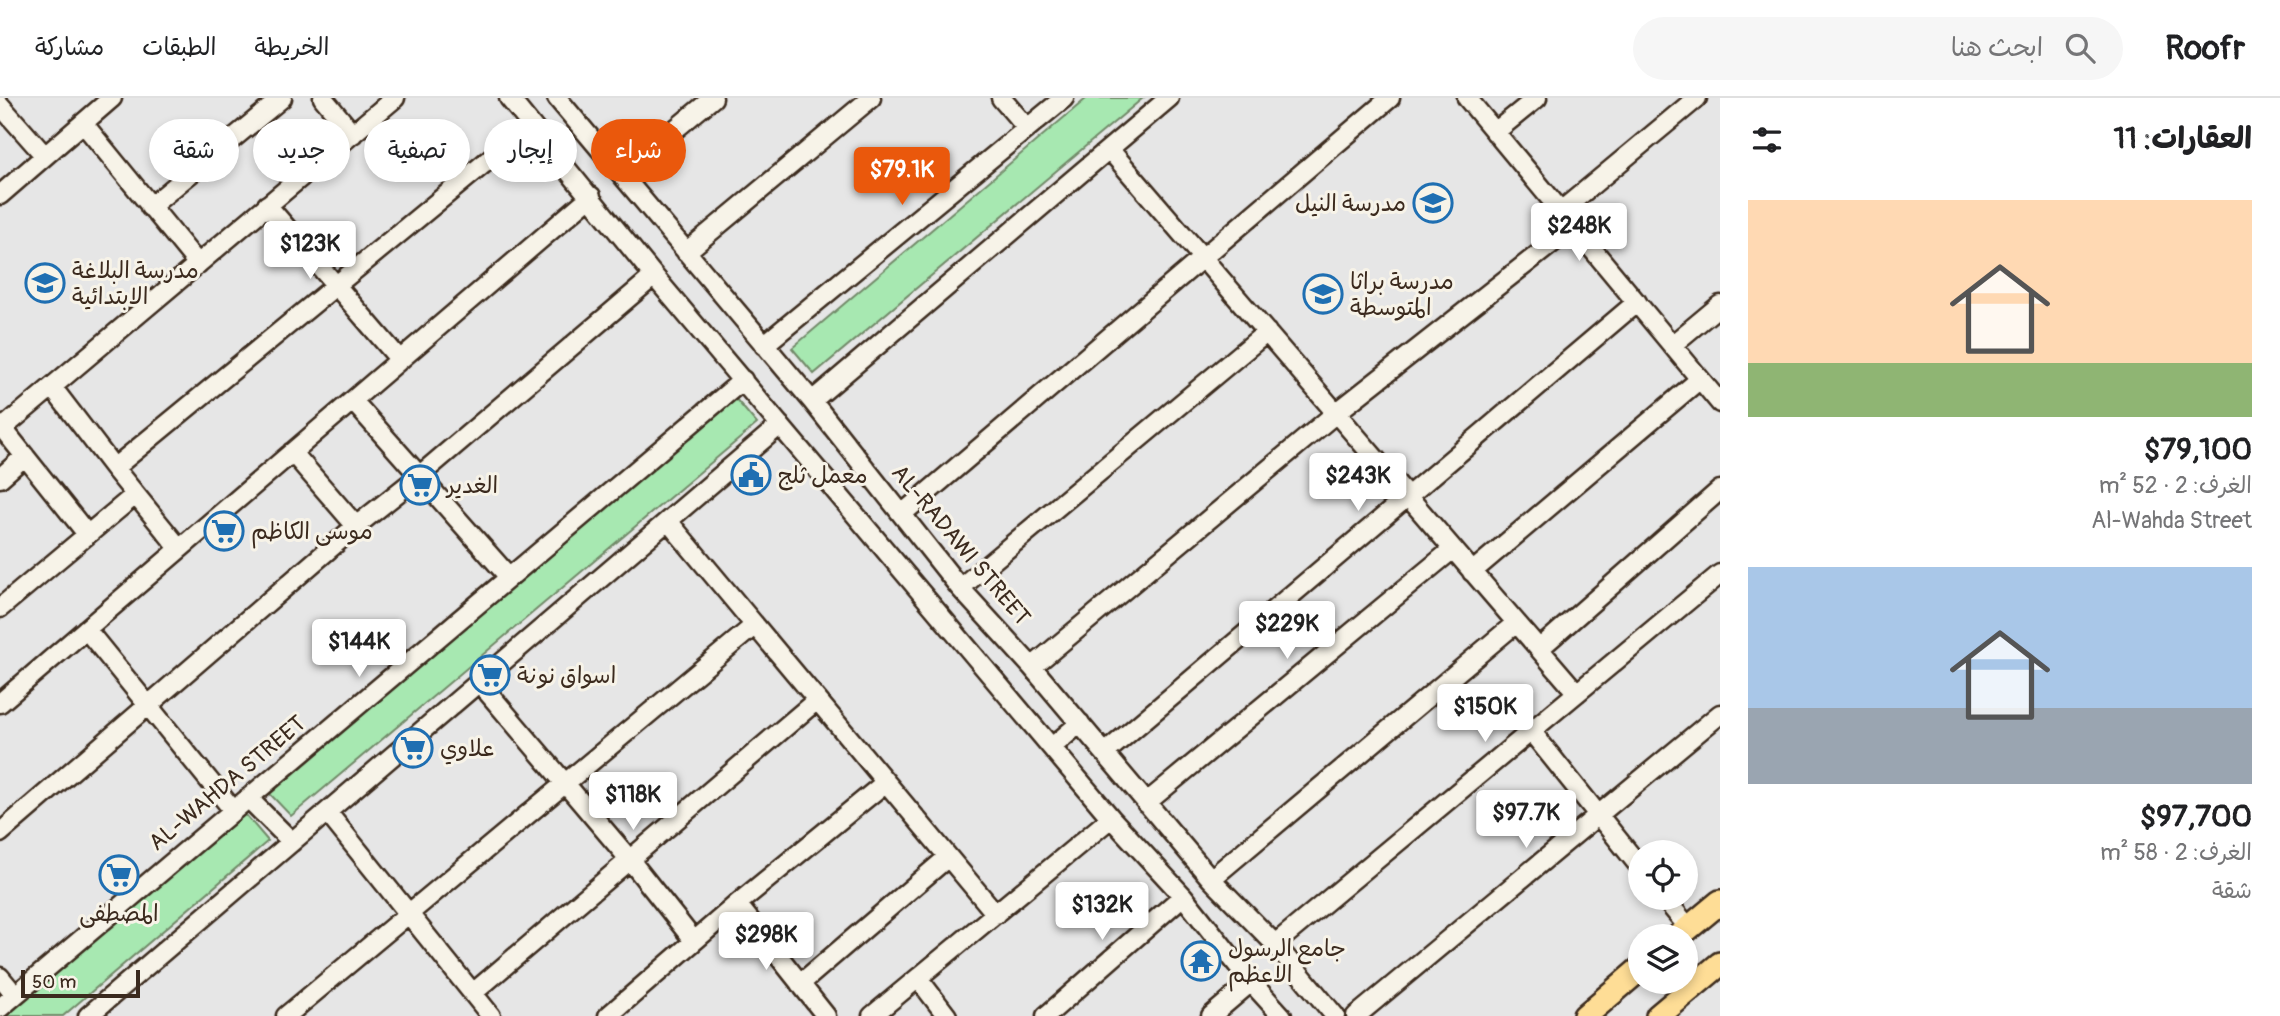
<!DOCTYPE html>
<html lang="ar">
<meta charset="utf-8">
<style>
body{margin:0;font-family:Pangolin,"Playpen Sans Arabic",sans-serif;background:#f6f6f6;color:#202124;direction:rtl;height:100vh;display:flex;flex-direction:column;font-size:26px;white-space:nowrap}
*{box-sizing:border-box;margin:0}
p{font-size:23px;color:#757577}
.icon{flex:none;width:38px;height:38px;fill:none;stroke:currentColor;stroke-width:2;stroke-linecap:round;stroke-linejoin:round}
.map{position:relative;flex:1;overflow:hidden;direction:ltr}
.details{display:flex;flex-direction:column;background:#fff;width:560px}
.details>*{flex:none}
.banner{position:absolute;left:21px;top:21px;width:665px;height:63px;direction:rtl;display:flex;gap:14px}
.tools{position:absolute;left:1628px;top:742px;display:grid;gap:14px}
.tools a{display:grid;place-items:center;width:70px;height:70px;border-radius:50%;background:#fff;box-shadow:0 4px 10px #0003;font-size:35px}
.scale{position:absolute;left:21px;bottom:18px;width:119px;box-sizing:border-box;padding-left:7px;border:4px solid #3b2a1e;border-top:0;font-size:19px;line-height:24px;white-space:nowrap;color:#3b2a1e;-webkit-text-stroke:5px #f7f3e8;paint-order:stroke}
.price{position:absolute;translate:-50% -60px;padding:0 16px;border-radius:7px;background:#fff;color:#222;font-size:23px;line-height:46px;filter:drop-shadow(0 2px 4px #0008)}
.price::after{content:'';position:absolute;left:50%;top:42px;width:21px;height:16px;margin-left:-10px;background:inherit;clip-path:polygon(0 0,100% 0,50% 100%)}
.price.active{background:#ea580c;color:#fff}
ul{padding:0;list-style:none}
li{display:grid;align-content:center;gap:14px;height:371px;padding:0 28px}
li span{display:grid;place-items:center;height:217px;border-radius:0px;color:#555}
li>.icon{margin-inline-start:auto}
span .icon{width:126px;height:126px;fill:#fffc;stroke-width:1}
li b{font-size:30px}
h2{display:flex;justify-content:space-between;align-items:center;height:84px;padding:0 28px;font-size:30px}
.pill{padding:0 24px;border-radius:32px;background:#fff;box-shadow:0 4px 10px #0003;font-size:24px;line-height:63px}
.pill.active{background:#ea580c;color:#fff}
header{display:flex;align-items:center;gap:42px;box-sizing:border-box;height:98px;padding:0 35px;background:#fff;border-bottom:2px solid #e0e0e0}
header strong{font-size:33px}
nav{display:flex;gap:38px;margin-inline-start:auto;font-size:24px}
.search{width:490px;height:63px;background:#f6f6f6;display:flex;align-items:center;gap:18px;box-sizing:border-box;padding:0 24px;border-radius:38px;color:#757577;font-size:26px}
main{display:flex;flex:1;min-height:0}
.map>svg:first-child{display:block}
.green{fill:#a7e8b1;stroke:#718968;stroke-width:2}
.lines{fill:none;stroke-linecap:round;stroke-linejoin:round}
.minor-casing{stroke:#3b2a1e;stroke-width:23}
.major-casing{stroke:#3b2a1e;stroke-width:28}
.minor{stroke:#f7f3e8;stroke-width:18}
.major{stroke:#fedd96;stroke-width:23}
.labels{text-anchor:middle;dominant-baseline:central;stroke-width:6;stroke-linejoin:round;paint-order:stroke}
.poi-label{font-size:23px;fill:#3b2a1e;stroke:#f7f3e8;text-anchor:start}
.street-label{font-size:23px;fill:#3b2a1e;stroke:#f7f3e8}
</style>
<header>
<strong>Roofr</strong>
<div class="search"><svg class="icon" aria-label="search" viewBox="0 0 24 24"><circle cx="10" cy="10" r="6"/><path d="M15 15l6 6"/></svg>ابحث هنا</div>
<nav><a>الخريطة</a><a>الطبقات</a><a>مشاركة</a></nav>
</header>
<main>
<section class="details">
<h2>العقارات: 11<svg class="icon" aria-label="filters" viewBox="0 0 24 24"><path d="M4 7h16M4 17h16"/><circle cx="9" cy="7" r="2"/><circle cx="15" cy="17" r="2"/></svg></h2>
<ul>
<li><span style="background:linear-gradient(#ffd9b3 75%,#8fb573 0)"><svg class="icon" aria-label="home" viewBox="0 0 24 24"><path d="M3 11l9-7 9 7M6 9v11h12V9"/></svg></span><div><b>$79,100</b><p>الغرف: 2 · 52 m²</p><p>Al-Wahda Street</p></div></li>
<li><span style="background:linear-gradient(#a9c7e8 65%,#9aa5b1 0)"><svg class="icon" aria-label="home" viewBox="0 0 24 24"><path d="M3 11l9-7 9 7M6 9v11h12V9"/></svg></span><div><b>$97,700</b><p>الغرف: 2 · 58 m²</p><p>شقة</p></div></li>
</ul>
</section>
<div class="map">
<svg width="1720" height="918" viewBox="0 0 1720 918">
<rect width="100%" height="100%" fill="#e6e6e6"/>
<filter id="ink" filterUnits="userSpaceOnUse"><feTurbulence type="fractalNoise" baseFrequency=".0143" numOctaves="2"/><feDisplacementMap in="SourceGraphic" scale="14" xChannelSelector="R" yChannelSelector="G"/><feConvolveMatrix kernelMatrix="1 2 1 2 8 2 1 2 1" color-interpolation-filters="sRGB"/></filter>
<g filter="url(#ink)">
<path class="green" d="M1087,0H1143L814,276L792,250Z
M735,300L757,326L291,718L270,696Z
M245,716L268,743L63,918H1Z"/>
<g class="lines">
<g class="minor-casing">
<path id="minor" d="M323,0L353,36
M509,0L654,178L1111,720L1183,798L1251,884L1282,918
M557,0L812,303L960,490L1032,569L1211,781L1275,846L1335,918
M1001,0L1027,30
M1467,0L1720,305
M0,7L45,58
M83,25L198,166
M1495,34L1537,0
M1109,51L1577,595
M621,76L713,0
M0,97L112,0
M267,107L400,262
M150,109L282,0
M1561,113L1697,0
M686,154L871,0
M764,247L1064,0
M1672,247L1720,207
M52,289L114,370L179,450
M353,303L509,479
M812,303L1169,0
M0,327L87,436
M3,330L395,0
M292,354L356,428
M114,370L531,27
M0,380L25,358
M902,416L1390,0
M668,423L996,816
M1472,474L1700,281
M960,490L1267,234
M0,510L135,397
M86,531L233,712
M1539,551L1720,392
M1032,569L1336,315L1574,128
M479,584L630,762L694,843
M0,605L591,98
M1531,633L1640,769
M1052,649L1080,625
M1105,655L1637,204
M248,700L292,744
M1146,705L1453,451
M327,714L491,918
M0,735L356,428L419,378L654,178
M1211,781L1516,525
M1664,800L1689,830
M737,806L826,918
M1275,846L1720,476
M0,879L15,897
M918,880L947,918
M800,886L948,759
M473,895L817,602
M0,910L743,282
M88,918L780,327
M286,918L755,527
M608,918L737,806L886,684
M872,918L1111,720
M1046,918L1183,798
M1211,918L1251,884
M1356,918L1720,616"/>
</g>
<g class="major-casing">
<path id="major" d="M1679,838L1720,804
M1585,918L1640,871
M1658,918L1720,866"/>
</g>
<use href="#minor" class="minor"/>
<use href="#major" class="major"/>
</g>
</g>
<defs>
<g id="school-ring" transform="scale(2.0125)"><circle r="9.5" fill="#f7f3e8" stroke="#1f6fb2" stroke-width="1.5"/><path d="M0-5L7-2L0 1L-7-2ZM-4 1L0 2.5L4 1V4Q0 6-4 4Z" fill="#1f6fb2"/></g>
<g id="civic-ring" transform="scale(2.0125)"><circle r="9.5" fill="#f7f3e8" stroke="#1f6fb2" stroke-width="1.5"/><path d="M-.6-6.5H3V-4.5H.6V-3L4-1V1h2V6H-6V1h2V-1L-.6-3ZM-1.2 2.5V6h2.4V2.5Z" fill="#1f6fb2"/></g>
<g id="supermarket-ring" transform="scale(2.0125)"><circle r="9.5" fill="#f7f3e8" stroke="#1f6fb2" stroke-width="1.5"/><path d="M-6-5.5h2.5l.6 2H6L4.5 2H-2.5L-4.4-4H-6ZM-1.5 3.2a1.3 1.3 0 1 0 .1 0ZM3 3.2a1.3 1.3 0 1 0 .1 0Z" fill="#1f6fb2"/></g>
<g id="temple-ring" transform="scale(2.0125)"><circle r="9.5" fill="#f7f3e8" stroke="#1f6fb2" stroke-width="1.5"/><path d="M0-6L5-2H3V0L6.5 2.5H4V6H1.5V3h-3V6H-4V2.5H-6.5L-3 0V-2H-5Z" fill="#1f6fb2"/></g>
</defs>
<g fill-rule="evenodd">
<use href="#school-ring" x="1433" y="105"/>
<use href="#school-ring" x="45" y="185"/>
<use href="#school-ring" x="1323" y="196"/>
<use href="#civic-ring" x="751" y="377"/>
<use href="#supermarket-ring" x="420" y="387"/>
<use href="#supermarket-ring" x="224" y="433"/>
<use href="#supermarket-ring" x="490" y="577"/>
<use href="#supermarket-ring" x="413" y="650"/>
<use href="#supermarket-ring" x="119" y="777"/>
<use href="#temple-ring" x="1201" y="863"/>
</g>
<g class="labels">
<g class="poi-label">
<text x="1406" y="105" text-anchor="end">مدرسة النيل</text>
<text x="72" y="172">مدرسة البلاغة<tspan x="72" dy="26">الابتدائية</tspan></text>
<text x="1350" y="183">مدرسة براثا<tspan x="1350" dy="26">المتوسطة</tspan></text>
<text x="778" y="377">معمل ثلج</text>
<text x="447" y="387">الغدير</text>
<text x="251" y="433">موسى الكاظم</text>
<text x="517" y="577">اسواق نونة</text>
<text x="440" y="650">علاوي</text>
<text x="119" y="815" text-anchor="middle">المصطفى</text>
<text x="1228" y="850">جامع الرسول<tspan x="1228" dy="26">الاعظم</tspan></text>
</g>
<g class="street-label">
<text transform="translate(961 447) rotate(50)">AL-RADAWI STREET</text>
<text transform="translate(227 685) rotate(-40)">AL-WAHDA STREET</text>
</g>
</g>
</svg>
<div class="tools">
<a><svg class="icon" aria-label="locate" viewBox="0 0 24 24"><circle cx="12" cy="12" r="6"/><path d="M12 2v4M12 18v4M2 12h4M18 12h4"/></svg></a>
<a><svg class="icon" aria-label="layers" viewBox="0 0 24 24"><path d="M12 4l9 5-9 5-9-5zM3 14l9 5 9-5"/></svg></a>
</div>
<div class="scale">50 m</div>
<b class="price active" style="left:902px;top:109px">$79.1K</b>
<b class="price" style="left:1579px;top:165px">$248K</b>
<b class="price" style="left:310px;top:183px">$123K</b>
<b class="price" style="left:1358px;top:415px">$243K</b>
<b class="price" style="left:1287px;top:563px">$229K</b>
<b class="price" style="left:359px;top:581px">$144K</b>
<b class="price" style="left:1485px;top:646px">$150K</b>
<b class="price" style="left:633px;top:734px">$118K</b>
<b class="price" style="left:1526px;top:752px">$97.7K</b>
<b class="price" style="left:1102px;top:844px">$132K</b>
<b class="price" style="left:766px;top:874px">$298K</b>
<div class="banner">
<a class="pill active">شراء</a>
<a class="pill">إيجار</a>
<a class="pill">تصفية</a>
<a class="pill">جديد</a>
<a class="pill">شقة</a>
</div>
</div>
</main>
